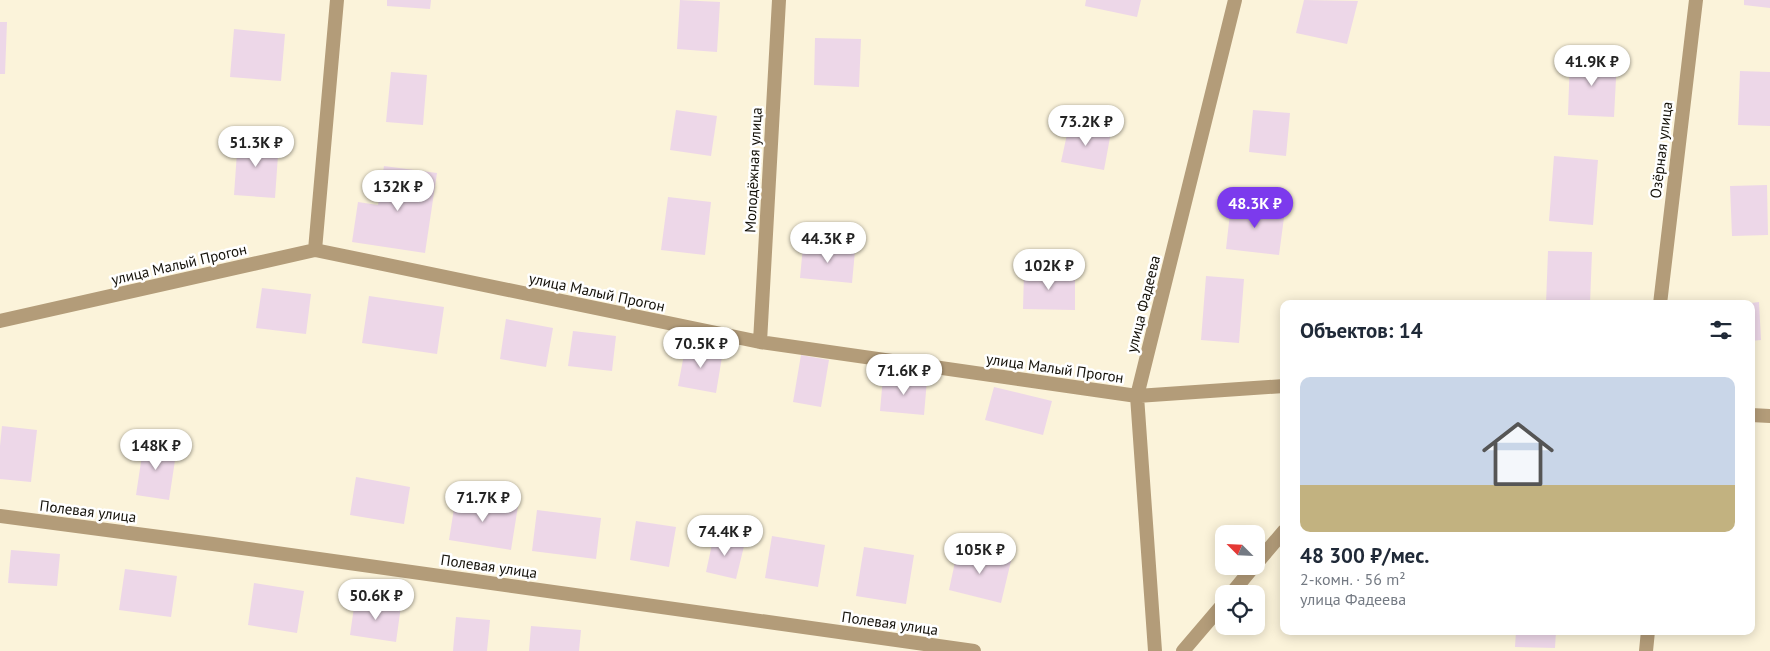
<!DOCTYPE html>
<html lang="ru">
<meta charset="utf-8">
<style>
body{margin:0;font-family:"PT Sans",sans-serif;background:#f6f6f7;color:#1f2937;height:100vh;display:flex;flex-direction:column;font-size:19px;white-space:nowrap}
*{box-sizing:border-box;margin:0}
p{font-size:16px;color:#747a83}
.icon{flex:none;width:28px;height:28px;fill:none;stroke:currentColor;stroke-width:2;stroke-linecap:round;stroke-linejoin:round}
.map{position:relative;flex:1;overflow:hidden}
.side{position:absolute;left:1280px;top:300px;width:475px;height:335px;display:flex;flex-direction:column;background:#fff;border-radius:10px;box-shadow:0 2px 12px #0003}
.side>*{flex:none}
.needle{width:32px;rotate:294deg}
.fabs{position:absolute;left:1215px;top:525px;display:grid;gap:10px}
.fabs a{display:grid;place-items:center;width:50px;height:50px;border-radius:10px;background:#fff;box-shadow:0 2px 12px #0003;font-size:25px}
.price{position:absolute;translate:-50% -42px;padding:0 11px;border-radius:18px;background:#fff;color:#222;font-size:16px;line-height:32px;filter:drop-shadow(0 1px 2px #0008)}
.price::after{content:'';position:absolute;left:50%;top:30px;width:15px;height:11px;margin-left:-8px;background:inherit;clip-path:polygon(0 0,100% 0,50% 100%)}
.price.active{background:#7c3aed;color:#fff}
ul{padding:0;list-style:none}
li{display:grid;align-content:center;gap:10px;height:265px;padding:0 20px}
li span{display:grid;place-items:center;height:155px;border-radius:10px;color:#555}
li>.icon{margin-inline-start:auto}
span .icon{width:90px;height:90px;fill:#fffc;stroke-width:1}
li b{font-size:21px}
h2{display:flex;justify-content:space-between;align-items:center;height:60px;padding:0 20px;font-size:21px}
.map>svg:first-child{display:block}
.building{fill:#edd7e8}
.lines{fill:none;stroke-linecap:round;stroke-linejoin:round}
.minor{stroke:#b39c79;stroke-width:14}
.labels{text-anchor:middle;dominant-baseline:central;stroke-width:5;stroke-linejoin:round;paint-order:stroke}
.street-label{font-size:15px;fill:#131008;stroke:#fff}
</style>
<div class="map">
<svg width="1770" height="651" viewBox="0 0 1770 651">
<rect width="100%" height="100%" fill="#fbf3da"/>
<path class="building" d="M387,0H431L430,9L387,6Z
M680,0L720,2L717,52L677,49Z
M1086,0H1141L1137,17L1085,6Z
M1304,0L1358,1L1347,44L1296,33Z
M1744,0H1770V8L1744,5Z
M0,22H7L5,74H0Z
M234,29L285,34L281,81L230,77Z
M815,38L861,39L859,87L814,85Z
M1570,57L1617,59L1614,117L1568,115Z
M1740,71L1770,72V126L1738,125Z
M391,72L427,75L423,125L386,122Z
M676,110L717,116L711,156L670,150Z
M1253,110L1290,113L1286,156L1249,152Z
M1069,125L1111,132L1104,170L1061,162Z
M238,138L279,141L275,198L234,195Z
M1554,156L1598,160L1593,225L1549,221Z
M384,166L437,173L425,253L352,242L358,202L378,205Z
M1767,185L1768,235L1732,236L1730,186Z
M668,197L711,202L705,255L661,250Z
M1231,204L1285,210L1279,255L1226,249Z
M803,246L855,251L852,283L800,278Z
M1548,251L1592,252L1590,304H1546Z
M1024,272L1075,273V310L1023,309Z
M1206,276L1244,279L1239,343L1201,340Z
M262,288L311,294L306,334L256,328Z
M369,296L444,307L437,354L362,343Z
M1759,302L1761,340L1751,341V303Z
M506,319L553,328L546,367L500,359Z
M573,331L616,336L612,371L568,366Z
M686,344L723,351L716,393L678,386Z
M801,355L829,360L821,407L793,402Z
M883,377L927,380L924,415L880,411Z
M994,387L1052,401L1043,435L985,420Z
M2,426L37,430L31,482L0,479V446Z
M144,442L177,447L169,500L136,495Z
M356,477L410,487L404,524L350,515Z
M456,496L518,506L511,550L449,540Z
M537,510L601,518L596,559L532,551Z
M636,521L676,527L669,567L630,560Z
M714,535L745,542L736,579L706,572Z
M772,536L825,545L818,587L765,578Z
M864,547L914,555L906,604L856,596Z
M958,548L1011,561L1001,603L949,590Z
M11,550L60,554L57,586L8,583Z
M125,569L177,576L171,617L119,610Z
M254,583L304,591L297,633L248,625Z
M355,600L401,606L396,642L350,635Z
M456,617L490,620L487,651H453Z
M531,626L581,630L579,651H529Z
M1516,631H1556L1555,648L1515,647Z"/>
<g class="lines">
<path class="minor" d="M315,250L337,0
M1660,304L1696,0
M0,321L315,250L760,342L1137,396L1284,386
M760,342L779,0
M1751,415L1770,416
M0,516L213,544L974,651
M1256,564L1284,531
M1231,594L1254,566
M1155,651L1137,396L1235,0
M1183,651L1224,603
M1646,651L1648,631"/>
</g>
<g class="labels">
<g class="street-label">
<text transform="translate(1661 150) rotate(-83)">Озёрная улица</text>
<text transform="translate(753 170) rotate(-87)">Молодёжная улица</text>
<text transform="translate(179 264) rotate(-13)">улица Малый Прогон</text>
<text transform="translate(597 292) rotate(12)">улица Малый Прогон</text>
<text transform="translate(1143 304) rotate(-76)">улица Фадеева</text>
<text transform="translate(1055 368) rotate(8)">улица Малый Прогон</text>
<text transform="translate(88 511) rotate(7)">Полевая улица</text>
<text transform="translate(489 566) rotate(8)">Полевая улица</text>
<text transform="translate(890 623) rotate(8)">Полевая улица</text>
</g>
</g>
</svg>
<div class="fabs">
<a><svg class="needle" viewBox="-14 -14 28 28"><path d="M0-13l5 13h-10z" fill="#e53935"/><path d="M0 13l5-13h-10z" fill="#747a83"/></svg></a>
<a><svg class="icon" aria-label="locate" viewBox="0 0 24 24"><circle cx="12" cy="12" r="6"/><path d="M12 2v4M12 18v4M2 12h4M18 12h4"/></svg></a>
</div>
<b class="price" style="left:1592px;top:87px">41.9K ₽</b>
<b class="price" style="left:1086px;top:147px">73.2K ₽</b>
<b class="price" style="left:256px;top:168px">51.3K ₽</b>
<b class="price" style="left:398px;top:212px">132K ₽</b>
<b class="price active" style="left:1255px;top:229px">48.3K ₽</b>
<b class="price" style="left:828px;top:264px">44.3K ₽</b>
<b class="price" style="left:1049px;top:291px">102K ₽</b>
<b class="price" style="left:701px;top:369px">70.5K ₽</b>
<b class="price" style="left:904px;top:396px">71.6K ₽</b>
<b class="price" style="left:156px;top:471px">148K ₽</b>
<b class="price" style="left:483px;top:523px">71.7K ₽</b>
<b class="price" style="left:725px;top:557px">74.4K ₽</b>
<b class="price" style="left:980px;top:575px">105K ₽</b>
<b class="price" style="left:376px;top:621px">50.6K ₽</b>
<section class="side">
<h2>Объектов: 14<svg class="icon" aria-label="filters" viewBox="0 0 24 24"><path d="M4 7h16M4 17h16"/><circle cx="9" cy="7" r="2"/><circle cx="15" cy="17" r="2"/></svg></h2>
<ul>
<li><span style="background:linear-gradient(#c9d6e8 70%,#c2b280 0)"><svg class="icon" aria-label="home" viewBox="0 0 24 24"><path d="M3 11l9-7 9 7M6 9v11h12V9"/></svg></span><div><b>48 300 ₽/мес.</b><p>2-комн. · 56 m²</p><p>улица Фадеева</p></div></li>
</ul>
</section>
</div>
